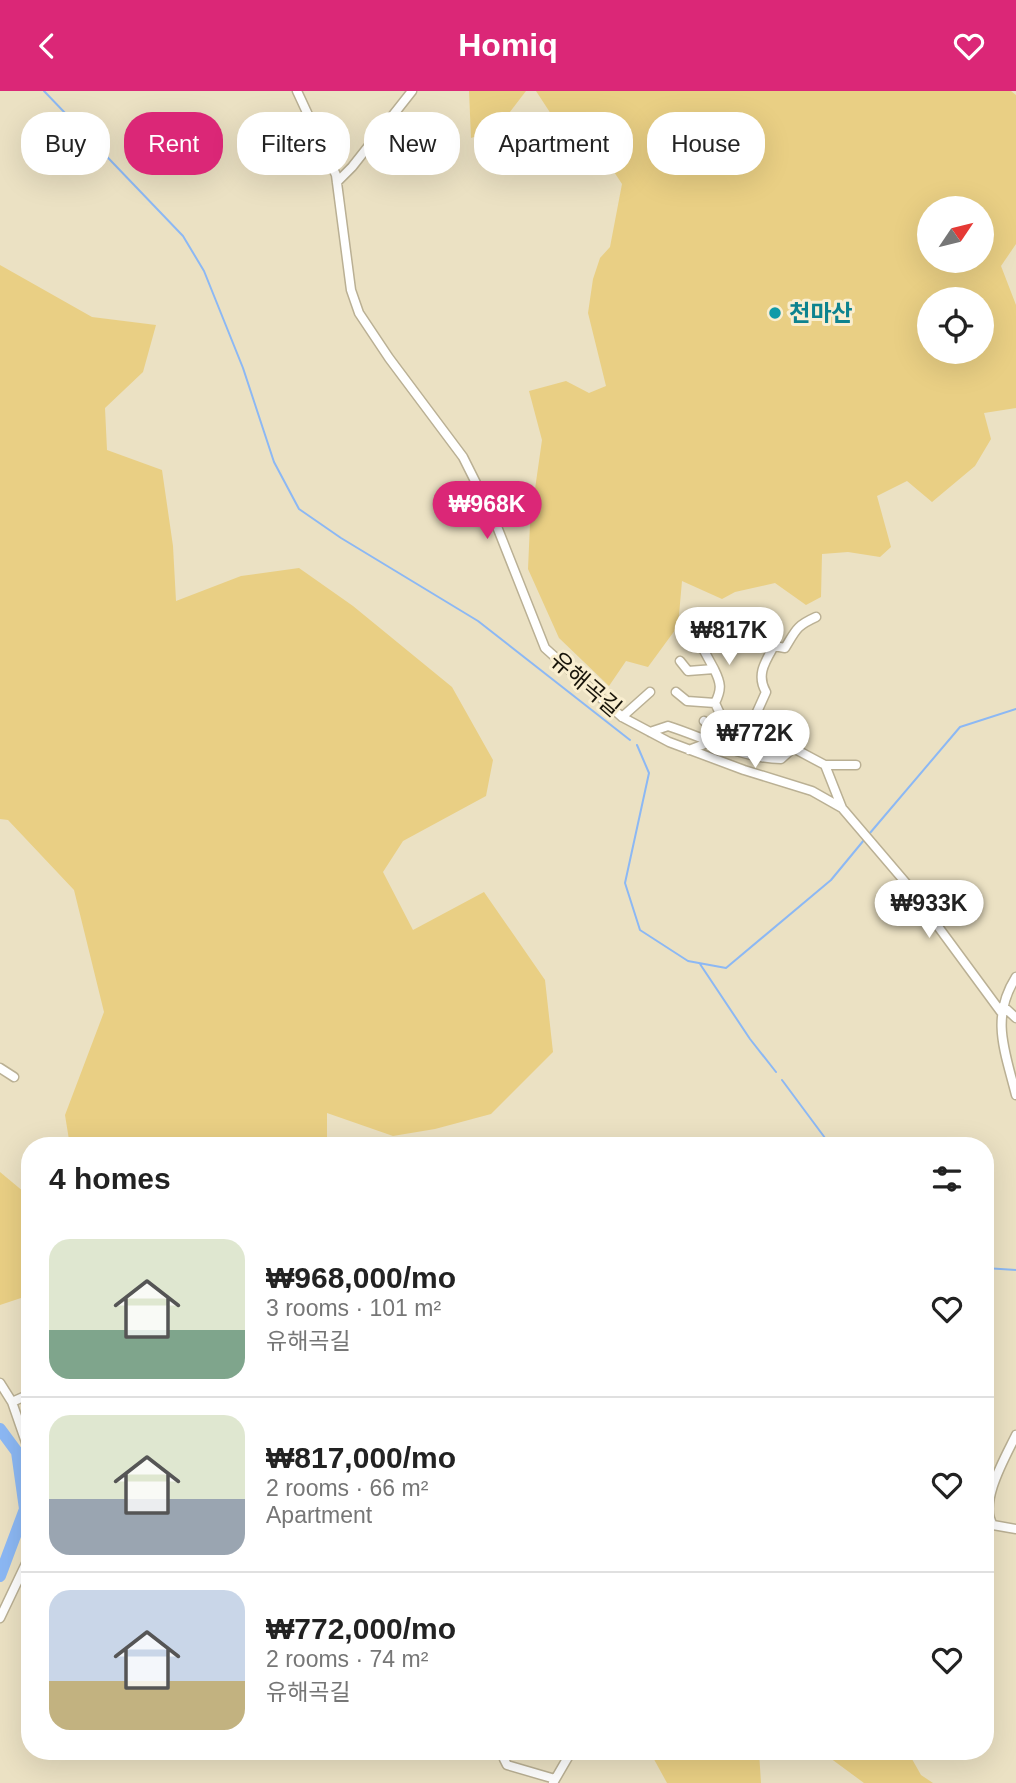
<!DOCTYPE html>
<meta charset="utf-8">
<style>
body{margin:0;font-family:Arial,"Noto Sans KR",sans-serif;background:#f2f2f2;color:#222;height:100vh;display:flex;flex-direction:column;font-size:26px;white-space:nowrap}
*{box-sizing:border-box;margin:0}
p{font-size:23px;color:#767676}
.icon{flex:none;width:38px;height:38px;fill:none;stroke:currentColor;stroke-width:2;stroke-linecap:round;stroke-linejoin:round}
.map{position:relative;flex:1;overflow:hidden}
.details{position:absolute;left:21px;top:1046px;width:973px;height:623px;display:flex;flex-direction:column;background:#fff;border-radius:28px;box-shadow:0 7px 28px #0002}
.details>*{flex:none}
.guide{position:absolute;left:21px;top:21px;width:975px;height:63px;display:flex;gap:14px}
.needle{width:46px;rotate:55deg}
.buttons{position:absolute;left:917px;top:105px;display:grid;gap:14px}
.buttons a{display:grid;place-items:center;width:77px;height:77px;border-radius:50%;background:#fff;box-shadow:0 7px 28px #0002;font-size:35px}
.price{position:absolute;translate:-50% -60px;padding:0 16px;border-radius:24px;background:#fff;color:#222;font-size:23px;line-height:46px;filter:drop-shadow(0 2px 4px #0008)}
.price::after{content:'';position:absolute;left:50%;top:42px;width:21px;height:16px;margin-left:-10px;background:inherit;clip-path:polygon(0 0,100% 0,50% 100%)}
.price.current{background:#db2777;color:#fff}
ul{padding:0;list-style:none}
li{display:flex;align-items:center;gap:21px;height:175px;padding:0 28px}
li+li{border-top:2px solid #e0e0e0}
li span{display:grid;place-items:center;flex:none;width:196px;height:140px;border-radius:21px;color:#555}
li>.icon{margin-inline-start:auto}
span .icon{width:84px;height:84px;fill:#fffc;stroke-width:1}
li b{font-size:30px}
h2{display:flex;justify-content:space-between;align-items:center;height:84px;padding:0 28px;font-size:30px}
.chip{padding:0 24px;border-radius:28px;background:#fff;box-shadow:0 7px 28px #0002;font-size:24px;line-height:63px}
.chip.current{background:#db2777;color:#fff}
header{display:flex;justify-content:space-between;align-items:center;height:91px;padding:0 28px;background:#db2777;color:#fff;font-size:32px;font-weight:700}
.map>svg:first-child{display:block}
.green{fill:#e9cf84;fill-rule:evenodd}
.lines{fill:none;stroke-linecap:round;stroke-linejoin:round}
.stream{stroke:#8cb8f4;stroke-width:2}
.river{stroke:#8cb8f4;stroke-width:12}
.street-casing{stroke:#bab094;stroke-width:11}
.street{stroke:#fff;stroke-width:8}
.culture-dot{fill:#0f9aa8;stroke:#f9eed0;stroke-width:2.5}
.labels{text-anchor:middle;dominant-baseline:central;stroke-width:6;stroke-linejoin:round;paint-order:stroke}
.culture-label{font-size:23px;font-weight:bold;fill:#0d838f;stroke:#f9eed0;text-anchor:start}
.street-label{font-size:23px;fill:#19150b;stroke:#f9eed0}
</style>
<header><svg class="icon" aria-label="back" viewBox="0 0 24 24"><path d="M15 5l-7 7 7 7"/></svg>Homiq<svg class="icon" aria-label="heart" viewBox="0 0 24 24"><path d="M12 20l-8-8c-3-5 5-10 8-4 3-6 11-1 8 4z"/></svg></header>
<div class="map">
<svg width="1016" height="1692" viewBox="0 0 1016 1692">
<rect width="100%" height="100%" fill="#ebe1c3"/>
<path class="green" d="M469,0H526L497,38L471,47Z
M536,0H1011L1016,4V153L1001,175L1016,214V317L984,322L991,348L975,375L932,411L907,390L877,405L891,456L880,466L848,461L822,463L821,506L806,514L775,492L735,501L722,508L682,490L678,535L648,576L626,570L609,595L559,547L528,478L530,433L542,349L529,300L566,290L589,302L606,295L588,222L593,188L600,167L610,156L622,93L597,55L551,23ZM929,117H982V170H929ZM929,208H982V261H929Z
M0,174L92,226L156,234L143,281L105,317L107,359L162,379L173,455L176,510L241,485L299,477L353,515L452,596L493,669L486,705L403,750L383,781L413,839L484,801L545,889L553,961L491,1023L435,1038L393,1045L327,1022V1055H70L65,1024L104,921L74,799L8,729L0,728Z
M0,1081L30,1106V1204L0,1214Z
M650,1661H759L761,1692H667Z
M825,1661H908L921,1684L933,1692H864L826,1664Z"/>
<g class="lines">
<path class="stream" d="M44,0L183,145L204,180L243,277L274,371L299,418L341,447L478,530L630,649
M637,654L649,682L625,792L640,839L688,870L726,877L831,789L864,749
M870,742L960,636L1016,618
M700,873L750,948L776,981
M782,989L831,1055
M985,1177L1016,1179"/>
<path class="river" d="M0,1338L17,1361L25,1418L0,1485"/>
<g class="street-casing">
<path id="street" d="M297,0L336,84L351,199L359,222L389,267L463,366L494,428L545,557L622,626L669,651L744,679L812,700L842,717L906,792L1001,921
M337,91L352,76L412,0
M755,549L763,525
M680,570L688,580L714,578C721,592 722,598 715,612
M714,578L701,554L755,549L774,555
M676,601L687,610L715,612L728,640
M622,626L650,601
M704,630L715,637L728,640
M650,641L668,635C703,646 744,668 781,668L792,658
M743,642L757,621L766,601C756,584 765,571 774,555L785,557C796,539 796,535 816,526
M689,659L715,649L728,640L743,642L767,653L795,658L825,674L842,717
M825,674H856
M1016,886C990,927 1005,960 1016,1004
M1003,915L1016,927
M0,977L14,986
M0,1292L12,1311L30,1363
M12,1311L30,1303
M1016,1344C1006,1365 978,1412 993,1434L1016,1438
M0,1527L30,1464
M506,1661L504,1668L507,1674L555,1688
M553,1692L571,1661"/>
</g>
<use href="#street" class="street"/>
</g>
<circle class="culture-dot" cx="775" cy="222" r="7"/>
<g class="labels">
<g class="culture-label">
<text x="789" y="222">천마산</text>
</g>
<g class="street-label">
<text transform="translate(586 593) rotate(41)">유해곡길</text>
</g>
</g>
</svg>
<div class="buttons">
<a><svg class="needle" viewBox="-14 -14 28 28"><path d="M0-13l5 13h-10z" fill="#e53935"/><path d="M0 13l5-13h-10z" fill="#767676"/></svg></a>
<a><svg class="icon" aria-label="locate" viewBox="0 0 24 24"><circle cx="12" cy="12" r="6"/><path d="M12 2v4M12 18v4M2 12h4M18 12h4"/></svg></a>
</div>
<b class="price current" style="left:487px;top:450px">₩968K</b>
<b class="price" style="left:729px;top:576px">₩817K</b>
<b class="price" style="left:755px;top:679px">₩772K</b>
<b class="price" style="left:929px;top:849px">₩933K</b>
<div class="guide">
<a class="chip">Buy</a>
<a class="chip current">Rent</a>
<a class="chip">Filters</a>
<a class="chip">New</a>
<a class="chip">Apartment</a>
<a class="chip">House</a>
</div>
<section class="details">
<h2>4 homes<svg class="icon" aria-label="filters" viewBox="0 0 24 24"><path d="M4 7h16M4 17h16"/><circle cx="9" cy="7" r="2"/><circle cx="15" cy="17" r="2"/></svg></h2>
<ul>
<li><span style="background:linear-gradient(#dfe7d0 65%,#7fa58c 0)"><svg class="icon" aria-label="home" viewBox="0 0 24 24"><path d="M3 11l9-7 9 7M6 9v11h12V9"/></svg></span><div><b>₩968,000/mo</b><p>3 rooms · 101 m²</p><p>유해곡길</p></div><svg class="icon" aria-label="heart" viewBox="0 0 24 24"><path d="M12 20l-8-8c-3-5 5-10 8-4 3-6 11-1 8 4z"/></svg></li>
<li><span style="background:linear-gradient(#dfe7d0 60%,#9aa5b1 0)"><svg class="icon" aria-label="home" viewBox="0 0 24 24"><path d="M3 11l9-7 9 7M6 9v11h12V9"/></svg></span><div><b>₩817,000/mo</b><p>2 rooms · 66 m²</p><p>Apartment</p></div><svg class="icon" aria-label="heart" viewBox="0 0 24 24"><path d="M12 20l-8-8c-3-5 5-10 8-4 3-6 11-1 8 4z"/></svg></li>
<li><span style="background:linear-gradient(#c9d6e8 65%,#c2b280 0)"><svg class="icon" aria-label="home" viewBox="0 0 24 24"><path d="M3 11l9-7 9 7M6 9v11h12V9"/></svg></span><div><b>₩772,000/mo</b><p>2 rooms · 74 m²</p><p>유해곡길</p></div><svg class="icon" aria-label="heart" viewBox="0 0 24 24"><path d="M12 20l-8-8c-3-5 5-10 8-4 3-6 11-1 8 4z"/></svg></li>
</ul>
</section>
</div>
